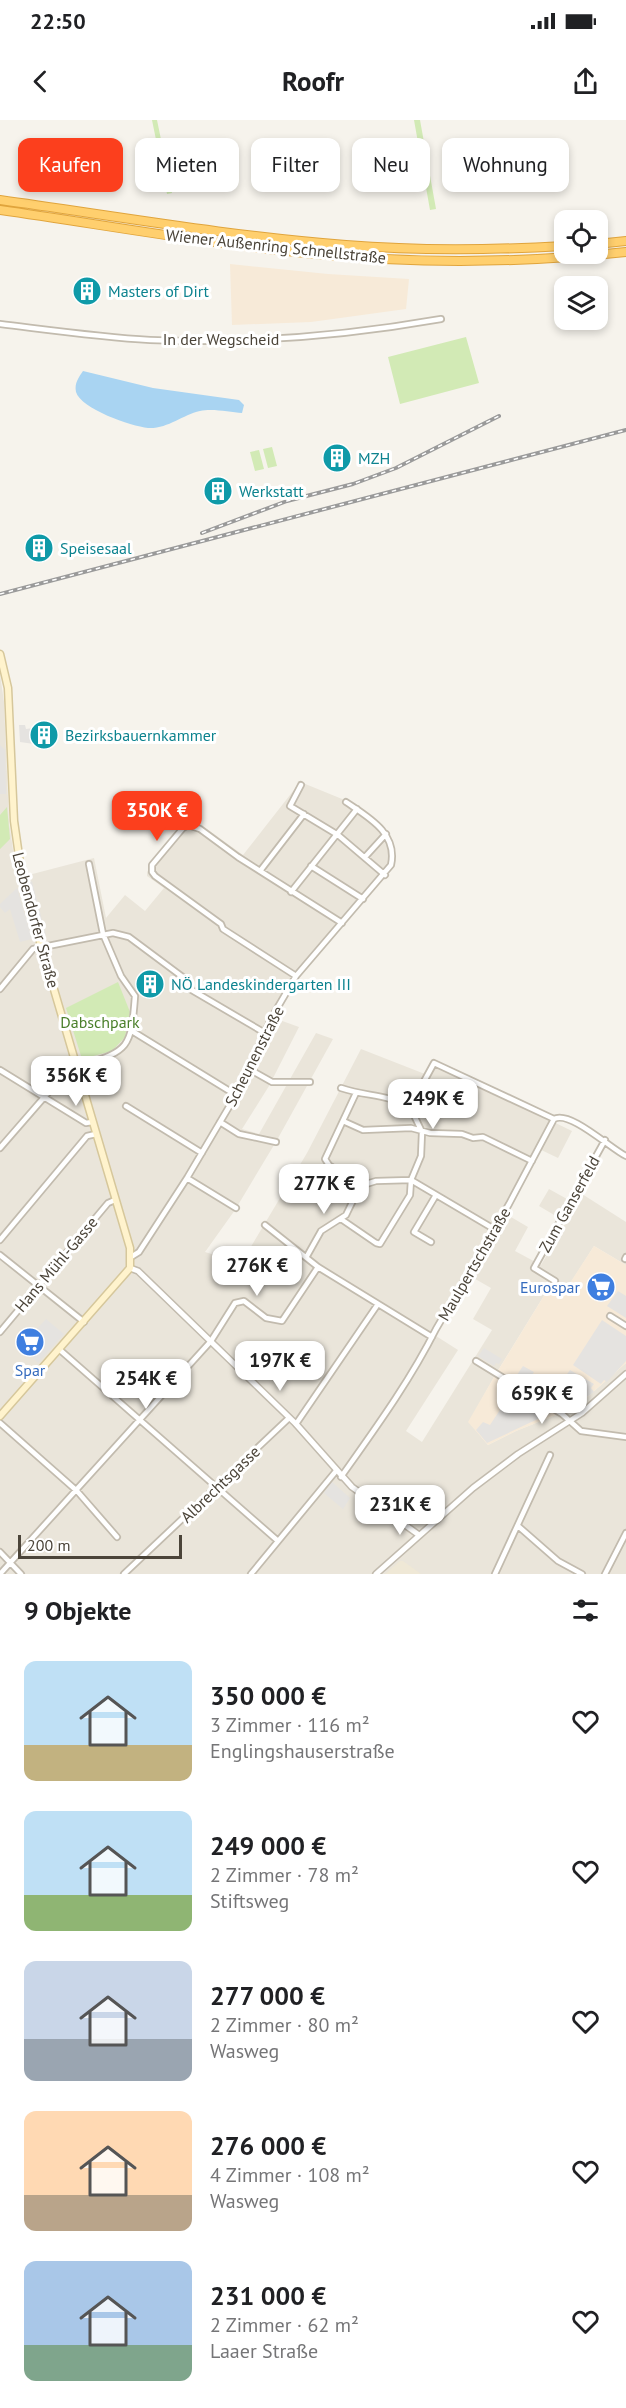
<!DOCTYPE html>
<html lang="de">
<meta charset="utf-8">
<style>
body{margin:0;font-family:"PT Sans",sans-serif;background:#f6f6f6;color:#202124;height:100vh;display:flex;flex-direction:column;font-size:22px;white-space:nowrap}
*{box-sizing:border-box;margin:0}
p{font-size:20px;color:#757577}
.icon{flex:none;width:33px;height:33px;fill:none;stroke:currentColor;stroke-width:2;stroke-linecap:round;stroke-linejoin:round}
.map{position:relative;height:1454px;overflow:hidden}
.sheet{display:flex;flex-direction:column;background:#fff;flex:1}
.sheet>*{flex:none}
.top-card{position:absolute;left:18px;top:18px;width:591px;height:54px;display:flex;gap:12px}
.controls{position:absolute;left:554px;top:90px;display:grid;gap:12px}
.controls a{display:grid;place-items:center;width:54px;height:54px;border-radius:12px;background:#fff;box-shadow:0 3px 9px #0003;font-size:30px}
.scale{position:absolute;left:18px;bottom:15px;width:164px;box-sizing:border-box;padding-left:6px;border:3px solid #4b4439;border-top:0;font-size:16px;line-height:21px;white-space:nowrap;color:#4b4439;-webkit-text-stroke:4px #fff;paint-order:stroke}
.price{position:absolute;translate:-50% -51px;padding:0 14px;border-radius:12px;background:#fff;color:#222;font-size:20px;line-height:39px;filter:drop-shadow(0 2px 3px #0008)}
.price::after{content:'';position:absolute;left:50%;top:36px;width:18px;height:14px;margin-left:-9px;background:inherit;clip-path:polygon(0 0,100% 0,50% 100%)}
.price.active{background:#fc3f1d;color:#fff}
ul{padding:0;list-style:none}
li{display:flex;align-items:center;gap:18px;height:150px;padding:0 24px}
li span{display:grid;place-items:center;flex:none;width:168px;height:120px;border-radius:12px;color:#555}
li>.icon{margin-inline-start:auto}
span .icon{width:72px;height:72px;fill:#fffc;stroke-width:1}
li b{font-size:26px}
h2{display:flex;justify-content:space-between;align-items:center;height:72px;padding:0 24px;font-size:26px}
.chip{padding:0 21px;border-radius:12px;background:#fff;box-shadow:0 3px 9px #0003;font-size:21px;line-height:54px}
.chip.active{background:#fc3f1d;color:#fff}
.status{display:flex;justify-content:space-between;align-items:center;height:42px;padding:0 30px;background:#fff;direction:ltr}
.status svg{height:16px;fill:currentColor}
header{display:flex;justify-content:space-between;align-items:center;height:78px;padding:0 24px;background:#fff;font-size:27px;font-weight:800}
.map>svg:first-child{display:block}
.residential{fill:#eae5da}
.commercial{fill:#f7ead8}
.education{fill:#efe8d6}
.green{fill:#d2eab5}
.parking{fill:#e5e3e0}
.water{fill:#a9d4f2}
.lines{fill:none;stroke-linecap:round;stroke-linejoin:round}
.minor-casing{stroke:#c2bbae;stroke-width:8}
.tertiary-casing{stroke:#c2bbae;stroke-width:8}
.secondary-casing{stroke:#d6c79b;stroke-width:9}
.motorway-casing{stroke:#e0a43c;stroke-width:10}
.minor{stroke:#fff;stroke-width:4.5}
.tertiary{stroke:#fff;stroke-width:5}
.secondary{stroke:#fff3cd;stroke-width:6}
.motorway{stroke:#ffcf6e;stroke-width:8}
.rail-casing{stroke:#9a9a9a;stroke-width:4}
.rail{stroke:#fff;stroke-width:1.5;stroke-dasharray:4.5;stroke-linecap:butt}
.labels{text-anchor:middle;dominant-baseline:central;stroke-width:6;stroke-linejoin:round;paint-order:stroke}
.street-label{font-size:16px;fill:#4b4439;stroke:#fff}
.culture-label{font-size:16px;fill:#0d838f;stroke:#fff;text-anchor:start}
.park-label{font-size:16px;fill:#4a7f2a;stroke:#fff}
.shop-label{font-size:16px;fill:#366cbe;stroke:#fff;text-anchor:end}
</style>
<div class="status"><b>22:50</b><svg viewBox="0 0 49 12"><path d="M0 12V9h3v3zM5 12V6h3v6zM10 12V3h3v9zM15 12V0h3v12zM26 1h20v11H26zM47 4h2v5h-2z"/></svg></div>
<header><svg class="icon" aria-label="back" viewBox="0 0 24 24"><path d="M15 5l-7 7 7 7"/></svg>Roofr<svg class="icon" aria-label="share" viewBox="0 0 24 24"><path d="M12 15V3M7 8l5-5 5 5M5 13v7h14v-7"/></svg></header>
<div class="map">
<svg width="626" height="1454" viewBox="0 0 626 1454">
<rect width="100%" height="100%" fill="#f6f3ec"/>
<path class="residential" d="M0,554L4,582L9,702L17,758L94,738L106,798L125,775L145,791L164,768L147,756V752L184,701L192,699L196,701L243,735L297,666L298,661L347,681L377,702L387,713L394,731L390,751L299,858L274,898L299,907L269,966L242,1009L259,1014L316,913L333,919L277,1020L235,1090L205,1132L221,1137L229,1126L246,1135L307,1033L361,929L430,956L434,947L438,946L572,1011L558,1038L535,1027L507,1083L434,1209L437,1211L436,1216L458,1230L406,1311L422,1322L492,1210L473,1199L491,1168L470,1156L506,1094L528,1107L515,1131L541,1145L566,1102L539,1086L549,1069L576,1084L582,1074L626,1102V1145L594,1126L566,1170L553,1161L494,1257L469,1302L488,1325L516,1311L576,1287L626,1243V1454H0Z"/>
<path class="commercial" d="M230,144L328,154L409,159L406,189L311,202L232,205Z
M594,1126L626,1145V1243L576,1287L516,1311L488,1325L468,1302L494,1257L553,1161L566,1169Z"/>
<path class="education" d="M400,1441H403L421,1454H385Z"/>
<path class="green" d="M152,0H157L172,73L167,74Z
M414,0H420L436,89L430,90Z
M466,217L479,263L400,284L388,237Z
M272,327L277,346L268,348L263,329Z
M259,330L264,349L255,351L250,332Z
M7,687L10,719L0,729V695Z
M118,862L130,892L125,917L112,931L82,939L66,888Z"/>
<path class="parking" d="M19,605H25L26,609L33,608L34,624L20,622Z
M0,625L5,630L6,674H0Z
M32,761L46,815L42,816L28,763Z
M17,768L32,819L20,822L10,789L5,793L0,787V784Z
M618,1171L626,1176V1198L607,1186Z
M46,1199L64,1214L38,1243L30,1235L41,1222L32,1214Z
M602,1200L626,1216V1241L607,1262L604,1260L601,1264L573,1245Z
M484,1228L502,1239L499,1244L496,1243L494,1246L478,1236Z
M523,1246L534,1252L532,1255L556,1270L570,1250L594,1264L591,1268L594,1272L566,1291L515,1258Z
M511,1273L522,1279L524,1276L542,1287L540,1291L543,1293L540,1298L487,1323L476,1310L483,1302L490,1305Z
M332,1362L350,1378L343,1389L324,1373Z"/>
<path class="water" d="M83,251L153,268L239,280L244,285L242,293C230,292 212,288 200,291C182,295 168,309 148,308C131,306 81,289 76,272C74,263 79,257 83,251Z"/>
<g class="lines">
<g class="minor-casing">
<path id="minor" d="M0,204C50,210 100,217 150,220C248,224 344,216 441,199
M301,665L290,686L338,715L385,755
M365,737L386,714
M311,746L363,779
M260,751L304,694
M291,772L357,689
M296,856L223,809L221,804L155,756L152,752V745L183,708L188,705L200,709L238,737L342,803
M0,869L33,829L113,813L129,817L184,858L190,869L265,913
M132,911L236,975
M78,947C128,930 131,931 135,876L121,856L103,814L89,744
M249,949L272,962H310
M0,950L86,1003L92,1002
M341,968C368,977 383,973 410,987
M356,973L325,1039L329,1045L360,1066
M126,986L202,1033
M554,999C570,990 611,1029 626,1036
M343,1001L363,1010L411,1008L430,1013L462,1014L473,1018L483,1017L532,1041
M220,1002L239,1014L276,1022
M0,1028L67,951
M187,1058L236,1088
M360,1066L376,1061L411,1060L494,1109
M341,1099L376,1123L380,1124L410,1075L411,1060L421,1036L422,1012L410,987L434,943L554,999
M265,1105L318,1147L432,1217
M0,1120L87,1016L96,1014
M431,1122L414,1112L436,1075
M0,1135L84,1202
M307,1136L321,1111L346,1095L360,1066
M131,1137L139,1132L187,1058L236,975L272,897L296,856L391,745C398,713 368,697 346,682
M625,1139L626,1137
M555,1161L534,1148L605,1020
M610,1196L626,1206
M0,1212L108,1083L115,1080
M60,1230L278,1421
M476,1241L562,1294L581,1311L626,1317
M0,1303L77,1371L117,1417
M296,1304L378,1184
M341,1357C375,1309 410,1261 436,1209L509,1084L554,999
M518,1406L558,1441L582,1454
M0,1432L21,1454
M0,1454L211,1221L235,1183L244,1181L266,1198L282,1201L318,1147
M124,1454L289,1298
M251,1454L336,1351
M495,1454L550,1335
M605,1454L626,1413"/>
</g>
<g class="tertiary-casing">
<path id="tertiary" d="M130,1148L138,1151L296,1304L352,1367L419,1415
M376,1454L473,1368L518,1334L582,1293L626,1254"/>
</g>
<g class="secondary-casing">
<path id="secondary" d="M0,534L8,568L14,701L23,764L130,1128V1148L0,1296"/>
</g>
<g class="motorway-casing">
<path id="motorway" d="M0,80C115,96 230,116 346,125C419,131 492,130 564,126
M0,90C105,105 210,124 316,134C419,144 523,143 626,132
M597,124L626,121"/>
</g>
<use href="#minor" class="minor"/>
<use href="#tertiary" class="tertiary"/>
<use href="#secondary" class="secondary"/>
<use href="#motorway" class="motorway"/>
<g class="rail-casing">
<path id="rail" d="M202,413L287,381L353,364L396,348L499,296
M0,474L626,310"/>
</g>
<use href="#rail" class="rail"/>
</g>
<defs>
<g id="building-disc" transform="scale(1.5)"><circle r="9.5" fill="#0f9aa8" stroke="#fff"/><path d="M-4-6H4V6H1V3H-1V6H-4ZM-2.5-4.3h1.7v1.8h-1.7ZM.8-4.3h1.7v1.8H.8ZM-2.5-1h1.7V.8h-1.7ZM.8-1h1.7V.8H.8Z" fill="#fff"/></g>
<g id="supermarket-disc" transform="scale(1.5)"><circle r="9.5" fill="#3f7fe0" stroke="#fff"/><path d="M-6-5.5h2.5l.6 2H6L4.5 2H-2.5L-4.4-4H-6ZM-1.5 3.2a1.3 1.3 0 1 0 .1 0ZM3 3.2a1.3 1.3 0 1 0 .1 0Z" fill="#fff"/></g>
</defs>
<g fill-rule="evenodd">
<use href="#building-disc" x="87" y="171"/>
<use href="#building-disc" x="337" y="338"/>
<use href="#building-disc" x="218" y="371"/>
<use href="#building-disc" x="39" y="428"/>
<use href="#building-disc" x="44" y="615"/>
<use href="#building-disc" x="150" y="864"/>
<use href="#supermarket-disc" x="601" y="1167"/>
<use href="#supermarket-disc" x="30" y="1222"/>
</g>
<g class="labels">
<g class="street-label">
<text transform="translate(276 126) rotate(6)">Wiener Außenring Schnellstraße</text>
<text x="221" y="219">In der Wegscheid</text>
<text transform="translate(36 800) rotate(75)">Leobendorfer Straße</text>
<text transform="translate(254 936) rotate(-63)">Scheunenstraße</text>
<text transform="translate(569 1084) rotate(-61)">Zum Ganserfeld</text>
<text transform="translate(56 1144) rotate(-50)">Hans Mühl-Gasse</text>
<text transform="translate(474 1144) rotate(-60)">Maulpertschstraße</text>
<text transform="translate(220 1364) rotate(-44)">Albrechtsgasse</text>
</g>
<g class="culture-label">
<text x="108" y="171">Masters of Dirt</text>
<text x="358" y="338">MZH</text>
<text x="239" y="371">Werkstatt</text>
<text x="60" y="428">Speisesaal</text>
<text x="65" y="615">Bezirksbauernkammer</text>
<text x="171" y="864">NÖ Landeskindergarten III</text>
</g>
<g class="park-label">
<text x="100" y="902">Dabschpark</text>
</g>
<g class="shop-label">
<text x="580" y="1167">Eurospar</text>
<text x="30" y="1250" text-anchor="middle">Spar</text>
</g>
</g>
</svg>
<div class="controls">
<a><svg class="icon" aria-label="locate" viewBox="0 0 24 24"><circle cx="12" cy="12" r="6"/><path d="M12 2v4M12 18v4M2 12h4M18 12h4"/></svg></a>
<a><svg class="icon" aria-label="layers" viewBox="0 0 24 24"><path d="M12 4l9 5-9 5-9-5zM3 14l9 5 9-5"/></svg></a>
</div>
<div class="scale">200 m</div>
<b class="price active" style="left:157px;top:722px">350K €</b>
<b class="price" style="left:76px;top:987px">356K €</b>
<b class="price" style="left:433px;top:1010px">249K €</b>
<b class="price" style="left:324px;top:1095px">277K €</b>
<b class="price" style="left:257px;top:1177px">276K €</b>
<b class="price" style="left:280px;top:1272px">197K €</b>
<b class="price" style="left:146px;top:1290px">254K €</b>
<b class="price" style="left:542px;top:1305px">659K €</b>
<b class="price" style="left:400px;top:1416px">231K €</b>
<div class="top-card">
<a class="chip active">Kaufen</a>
<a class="chip">Mieten</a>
<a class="chip">Filter</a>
<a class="chip">Neu</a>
<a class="chip">Wohnung</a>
</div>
</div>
<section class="sheet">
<h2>9 Objekte<svg class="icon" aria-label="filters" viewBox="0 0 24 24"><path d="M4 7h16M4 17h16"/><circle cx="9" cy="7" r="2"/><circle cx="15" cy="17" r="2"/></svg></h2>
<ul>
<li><span style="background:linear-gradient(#bfe0f5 70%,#c2b280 0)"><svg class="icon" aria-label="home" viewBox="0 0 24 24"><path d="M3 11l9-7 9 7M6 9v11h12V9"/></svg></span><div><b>350 000 €</b><p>3 Zimmer · 116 m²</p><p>Englingshauserstraße</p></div><svg class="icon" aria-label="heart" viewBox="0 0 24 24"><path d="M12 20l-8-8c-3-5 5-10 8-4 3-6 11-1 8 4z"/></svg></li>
<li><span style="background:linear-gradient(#bfe0f5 70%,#8fb573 0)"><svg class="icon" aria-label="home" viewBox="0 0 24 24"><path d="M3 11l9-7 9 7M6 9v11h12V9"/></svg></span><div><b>249 000 €</b><p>2 Zimmer · 78 m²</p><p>Stiftsweg</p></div><svg class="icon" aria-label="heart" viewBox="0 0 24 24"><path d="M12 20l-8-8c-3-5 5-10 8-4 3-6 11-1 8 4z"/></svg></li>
<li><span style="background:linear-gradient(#c9d6e8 65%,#9aa5b1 0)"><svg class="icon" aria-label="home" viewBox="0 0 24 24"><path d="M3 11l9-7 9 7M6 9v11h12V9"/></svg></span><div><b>277 000 €</b><p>2 Zimmer · 80 m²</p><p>Wasweg</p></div><svg class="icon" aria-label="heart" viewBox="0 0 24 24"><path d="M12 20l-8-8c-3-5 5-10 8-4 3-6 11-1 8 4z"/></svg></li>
<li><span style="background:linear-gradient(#ffd9b3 70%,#b9a48a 0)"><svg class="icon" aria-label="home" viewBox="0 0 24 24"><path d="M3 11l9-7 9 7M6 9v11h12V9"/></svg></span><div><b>276 000 €</b><p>4 Zimmer · 108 m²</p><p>Wasweg</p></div><svg class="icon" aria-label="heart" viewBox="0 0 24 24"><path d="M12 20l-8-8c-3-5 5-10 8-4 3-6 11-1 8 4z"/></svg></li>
<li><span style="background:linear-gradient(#a9c7e8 70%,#7fa58c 0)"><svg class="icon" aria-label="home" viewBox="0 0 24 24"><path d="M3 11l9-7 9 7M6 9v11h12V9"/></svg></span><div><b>231 000 €</b><p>2 Zimmer · 62 m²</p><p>Laaer Straße</p></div><svg class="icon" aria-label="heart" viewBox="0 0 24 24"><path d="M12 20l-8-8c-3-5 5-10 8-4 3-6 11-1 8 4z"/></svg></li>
</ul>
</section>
